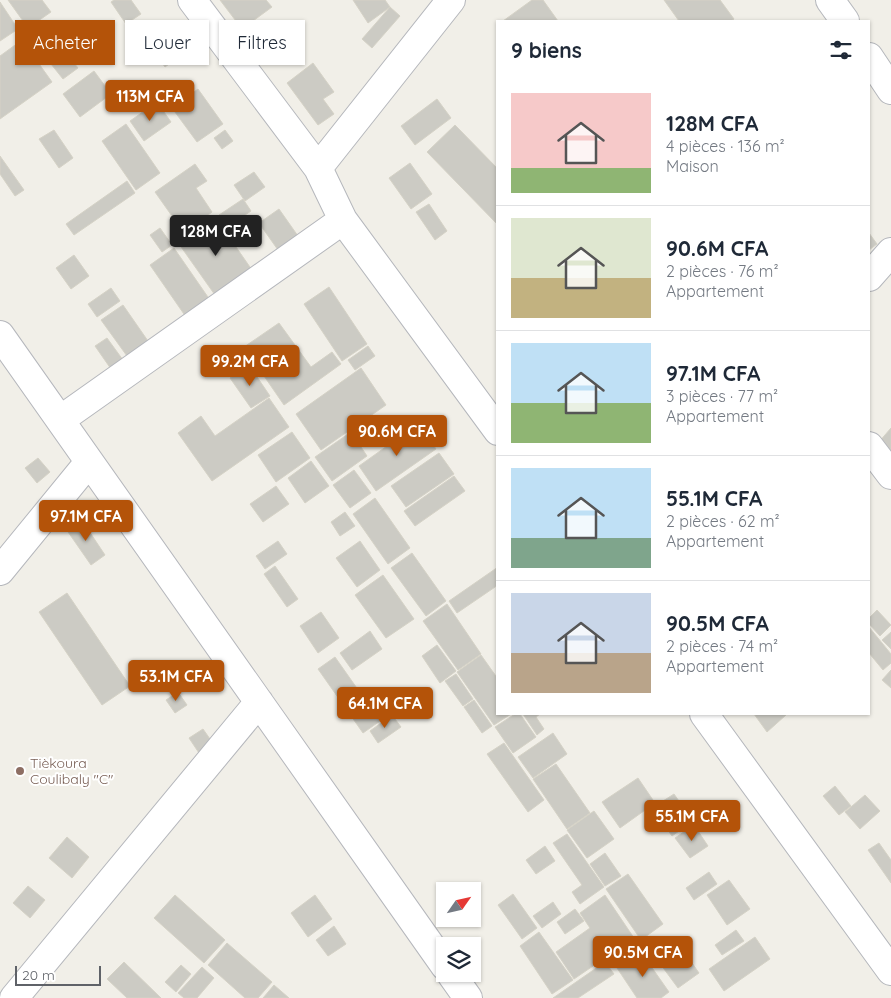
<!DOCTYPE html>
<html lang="fr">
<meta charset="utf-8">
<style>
body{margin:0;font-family:Quicksand,sans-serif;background:#f2f2f3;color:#1f2937;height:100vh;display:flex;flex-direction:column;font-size:19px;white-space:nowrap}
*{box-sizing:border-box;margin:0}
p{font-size:16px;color:#747a83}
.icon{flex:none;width:28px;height:28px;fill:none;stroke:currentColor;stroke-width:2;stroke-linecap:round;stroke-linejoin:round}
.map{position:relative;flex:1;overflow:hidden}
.sheet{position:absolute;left:496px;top:20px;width:374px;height:695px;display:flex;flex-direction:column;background:#fff;border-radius:0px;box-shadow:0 1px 4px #0004}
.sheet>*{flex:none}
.top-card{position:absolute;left:15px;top:20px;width:406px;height:45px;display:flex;gap:10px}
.needle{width:32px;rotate:56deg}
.tools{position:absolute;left:436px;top:882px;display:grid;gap:10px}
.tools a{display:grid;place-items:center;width:45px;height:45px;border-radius:0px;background:#fff;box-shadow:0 1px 4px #0004;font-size:25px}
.scale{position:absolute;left:15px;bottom:12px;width:86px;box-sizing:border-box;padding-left:5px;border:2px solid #5f6268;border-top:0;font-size:14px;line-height:18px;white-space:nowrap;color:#5f6268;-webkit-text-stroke:4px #fff;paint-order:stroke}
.price{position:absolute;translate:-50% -42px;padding:0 11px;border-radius:5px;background:#b45309;color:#fff;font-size:16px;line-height:32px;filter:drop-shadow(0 1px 2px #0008)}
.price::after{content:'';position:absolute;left:50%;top:30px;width:15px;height:11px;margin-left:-8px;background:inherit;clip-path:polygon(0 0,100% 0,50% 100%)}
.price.active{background:#222;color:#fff}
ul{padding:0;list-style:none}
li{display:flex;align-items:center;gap:15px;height:125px;padding:0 15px}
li+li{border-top:1px solid #e0e1e3}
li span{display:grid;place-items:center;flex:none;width:140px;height:100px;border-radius:0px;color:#555}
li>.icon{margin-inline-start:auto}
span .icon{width:60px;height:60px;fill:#fffc;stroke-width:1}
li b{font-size:21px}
h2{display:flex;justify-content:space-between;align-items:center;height:60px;padding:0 15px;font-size:21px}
.pill{padding:0 18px;border-radius:0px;background:#fff;box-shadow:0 1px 4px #0004;font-size:18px;line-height:45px}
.pill.active{background:#b45309;color:#fff}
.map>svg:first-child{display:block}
.building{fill:#cccbc4;stroke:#d5d2c6}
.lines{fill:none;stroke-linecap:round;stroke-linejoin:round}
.minor-casing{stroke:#b5b7bc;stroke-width:30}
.minor{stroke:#fff;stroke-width:28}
.education-dot{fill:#8d6e63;stroke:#fff;stroke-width:2}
.labels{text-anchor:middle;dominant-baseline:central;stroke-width:4;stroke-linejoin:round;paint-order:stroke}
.education-label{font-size:14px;fill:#785e54;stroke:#fff;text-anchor:start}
</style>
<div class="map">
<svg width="891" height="998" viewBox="0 0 891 998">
<rect width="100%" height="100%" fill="#f1efe8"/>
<path class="building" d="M8,0H42L51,12L28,28Z
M114,0H131L141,14L126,24L111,2Z
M220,0H266L272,7L242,29Z
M353,0H385L390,7L368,23Z
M532,0H543L558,21H503Z
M664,0H720L734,19L731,21H679Z
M0,2L18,29L0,41Z
M390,7L400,16L372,48L362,39Z
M156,32L176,59L165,67L146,40Z
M22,40L52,82L0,119V56Z
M62,48L78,68L63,79L47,59Z
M313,63L334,92L323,99L334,114L318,125L287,83Z
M94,71L111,94L80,117L63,94Z
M198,89L223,124L197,142L172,108Z
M437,99L451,118L415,145L401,126Z
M157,102L171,122L144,141L130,121Z
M126,124L160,173L136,190L102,141Z
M455,125L498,169V225L427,152Z
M54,130L73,158L59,168L39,139Z
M225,130L233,141L222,149L214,138Z
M0,156L24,190L15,196L0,174Z
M410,163L432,194L411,209L389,178Z
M195,164L207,181L196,188L212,212L184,233L155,192Z
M254,172L265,187L245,201L234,185Z
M127,181L135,193L74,235L66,224Z
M243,199L251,211L227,227L219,215Z
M429,204L447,231L435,240L416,212Z
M279,209L298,236L278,250L259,223Z
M216,218L252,270L215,295L179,244Z
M160,228L172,245L162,252L150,235Z
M869,233L877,244L869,250Z
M174,248L210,300L186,317L150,265Z
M74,255L89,276L71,289L56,268Z
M329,287L367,344L342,361L304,304Z
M111,288L120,301L97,317L88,304Z
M123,305L148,341L127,356L101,320Z
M279,323L311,367L332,352L341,364L284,405L244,347Z
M107,338L123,360L111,369L95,346Z
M368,346L375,356L355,370L348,360Z
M249,365L270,396L251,408L230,378Z
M361,368L386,405L321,450L296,414Z
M269,398L289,427L212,481L178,433L201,416L215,436Z
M418,424L436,449L376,491L359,466Z
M891,428V476L872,450Z
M292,432L310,458L276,482L258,455Z
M351,432L367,456L332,481L315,457Z
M439,453L454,474L406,507L391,486Z
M38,458L50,472L37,483L25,468Z
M311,461L329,486L305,503L288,478Z
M354,470L371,493L350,508L333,485Z
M454,476L465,491L415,526L404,511Z
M276,486L289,504L263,522L250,504Z
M375,498L410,548L388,564L353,514Z
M345,512L355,526L340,536L331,522Z
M81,519L105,555L91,565L66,529Z
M278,541L287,554L265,569L256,556Z
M360,541L380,570L357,587L336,558Z
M412,553L446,601L426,616L391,568Z
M275,566L298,599L287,607L264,574Z
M498,567V585L457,613L449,601Z
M383,575L414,619L386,638L355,595Z
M67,593L130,686L102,705L39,612Z
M447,604L481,654L458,670L423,621Z
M877,610L891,625L880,636L869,624V618Z
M321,612L339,638L318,653L300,626Z
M869,627L891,654V663L883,670L869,653Z
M370,631L382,649L352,670L340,653Z
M891,632V649L882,640Z
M437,645L456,671L440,683L422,656Z
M481,655L498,679V714H511L494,725L457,672Z
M335,657L380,721L363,733L318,669Z
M891,670V688L882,680Z
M456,674L473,699L463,706L445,681Z
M178,692L187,705L175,713L166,700Z
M474,700L492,726L482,733L464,707Z
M515,714H520L536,737L513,753L495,727Z
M523,714H540L536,717L544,729L537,735Z
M754,714H785L786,715L767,732Z
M392,715L401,727L378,743L370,731Z
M203,729L217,749L203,759L189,738Z
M553,733L567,754L533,778L518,757Z
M504,743L544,800L528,812L487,754Z
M556,764L590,813L567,829L533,779Z
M638,778L655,803L620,828L602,802Z
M835,786L851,806L839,815L823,796Z
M674,794L693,821L672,836L652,808Z
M865,795L880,811L860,829L845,812Z
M594,811L614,839L587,858L567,830Z
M694,825L708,846L690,858L675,838Z
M567,834L604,887L580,904L572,892L582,885L553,843Z
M67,837L89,857L72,878L49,858Z
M879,843L891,860V883L868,850Z
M545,846L555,861L536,874L526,860Z
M605,853L621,876L605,886L590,864Z
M709,872L717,884L694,900L686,888Z
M628,874L663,924L641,940L606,889Z
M729,880L750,909L727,925L707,895Z
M28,886L45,900L30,918L13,903Z
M513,894L537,928L522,939L498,905Z
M175,895L225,940L204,963L154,918Z
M315,895L332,919L308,937L291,913Z
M605,895L634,938L574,979L556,952L590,928L580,913Z
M553,902L561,914L542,928L533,916Z
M575,909L584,921L565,934L557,922Z
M334,926L346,944L328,956L316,940Z
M736,930L744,941L722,955L715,945Z
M539,932L573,980L552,994L520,946Z
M755,937L770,959L724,991L709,969Z
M227,943L272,982L258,998H245L208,965Z
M683,950L699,973L678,988L661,965Z
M641,952L669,992L661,998H637L617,968Z
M124,962L161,998H127L107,979Z
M605,962L614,974L578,998H553Z
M181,965L191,974L176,992L165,982Z
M202,967L214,978L197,998H184L178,993Z
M274,985L289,998H263Z"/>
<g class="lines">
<g class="minor-casing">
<path id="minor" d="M192,0L318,168L343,220L498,431
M830,0L845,21
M869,57L891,90
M318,168L451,0
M869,277L891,252
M0,335L445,966
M60,420L343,220
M869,446L891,475
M0,571L89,462
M704,714L891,971
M451,974L468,998
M14,998L259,702"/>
</g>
<use href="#minor" class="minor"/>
</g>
<circle class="education-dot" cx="20" cy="771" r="5"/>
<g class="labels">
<g class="education-label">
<text x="30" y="763">Tièkoura<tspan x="30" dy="16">Coulibaly "C"</tspan></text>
</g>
</g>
</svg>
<div class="tools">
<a><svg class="needle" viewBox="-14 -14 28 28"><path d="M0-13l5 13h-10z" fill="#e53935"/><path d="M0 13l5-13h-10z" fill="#747a83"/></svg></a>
<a><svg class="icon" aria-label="layers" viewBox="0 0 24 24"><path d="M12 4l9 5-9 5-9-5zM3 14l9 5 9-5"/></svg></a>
</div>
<div class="scale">20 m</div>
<b class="price" style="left:150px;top:122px">113M CFA</b>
<b class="price active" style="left:216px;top:257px">128M CFA</b>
<b class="price" style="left:250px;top:387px">99.2M CFA</b>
<b class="price" style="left:397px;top:457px">90.6M CFA</b>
<b class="price" style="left:86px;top:542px">97.1M CFA</b>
<b class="price" style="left:176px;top:702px">53.1M CFA</b>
<b class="price" style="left:385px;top:729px">64.1M CFA</b>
<b class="price" style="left:692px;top:842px">55.1M CFA</b>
<b class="price" style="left:643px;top:978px">90.5M CFA</b>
<div class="top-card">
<a class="pill active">Acheter</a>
<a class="pill">Louer</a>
<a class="pill">Filtres</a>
</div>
<section class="sheet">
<h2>9 biens<svg class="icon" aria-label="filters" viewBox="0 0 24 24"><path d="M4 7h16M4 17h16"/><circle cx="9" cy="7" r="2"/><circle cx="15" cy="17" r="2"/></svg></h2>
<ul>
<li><span style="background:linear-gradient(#f6c9c9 75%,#8fb573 0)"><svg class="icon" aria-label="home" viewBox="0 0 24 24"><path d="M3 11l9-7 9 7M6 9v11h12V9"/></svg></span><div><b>128M CFA</b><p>4 pièces · 136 m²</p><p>Maison</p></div></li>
<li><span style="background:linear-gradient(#dfe7d0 60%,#c2b280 0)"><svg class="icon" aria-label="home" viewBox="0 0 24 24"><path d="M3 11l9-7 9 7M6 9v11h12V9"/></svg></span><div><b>90.6M CFA</b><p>2 pièces · 76 m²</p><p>Appartement</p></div></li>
<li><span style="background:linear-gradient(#bfe0f5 60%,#8fb573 0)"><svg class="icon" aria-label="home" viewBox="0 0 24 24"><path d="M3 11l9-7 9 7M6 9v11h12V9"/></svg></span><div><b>97.1M CFA</b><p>3 pièces · 77 m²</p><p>Appartement</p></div></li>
<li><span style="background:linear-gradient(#bfe0f5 70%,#7fa58c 0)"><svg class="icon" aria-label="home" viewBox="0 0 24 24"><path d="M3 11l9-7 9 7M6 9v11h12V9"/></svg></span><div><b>55.1M CFA</b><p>2 pièces · 62 m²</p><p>Appartement</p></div></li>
<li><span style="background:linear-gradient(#c9d6e8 60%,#b9a48a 0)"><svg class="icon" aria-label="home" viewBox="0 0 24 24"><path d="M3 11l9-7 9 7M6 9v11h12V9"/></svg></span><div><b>90.5M CFA</b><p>2 pièces · 74 m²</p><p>Appartement</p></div></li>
</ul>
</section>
</div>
